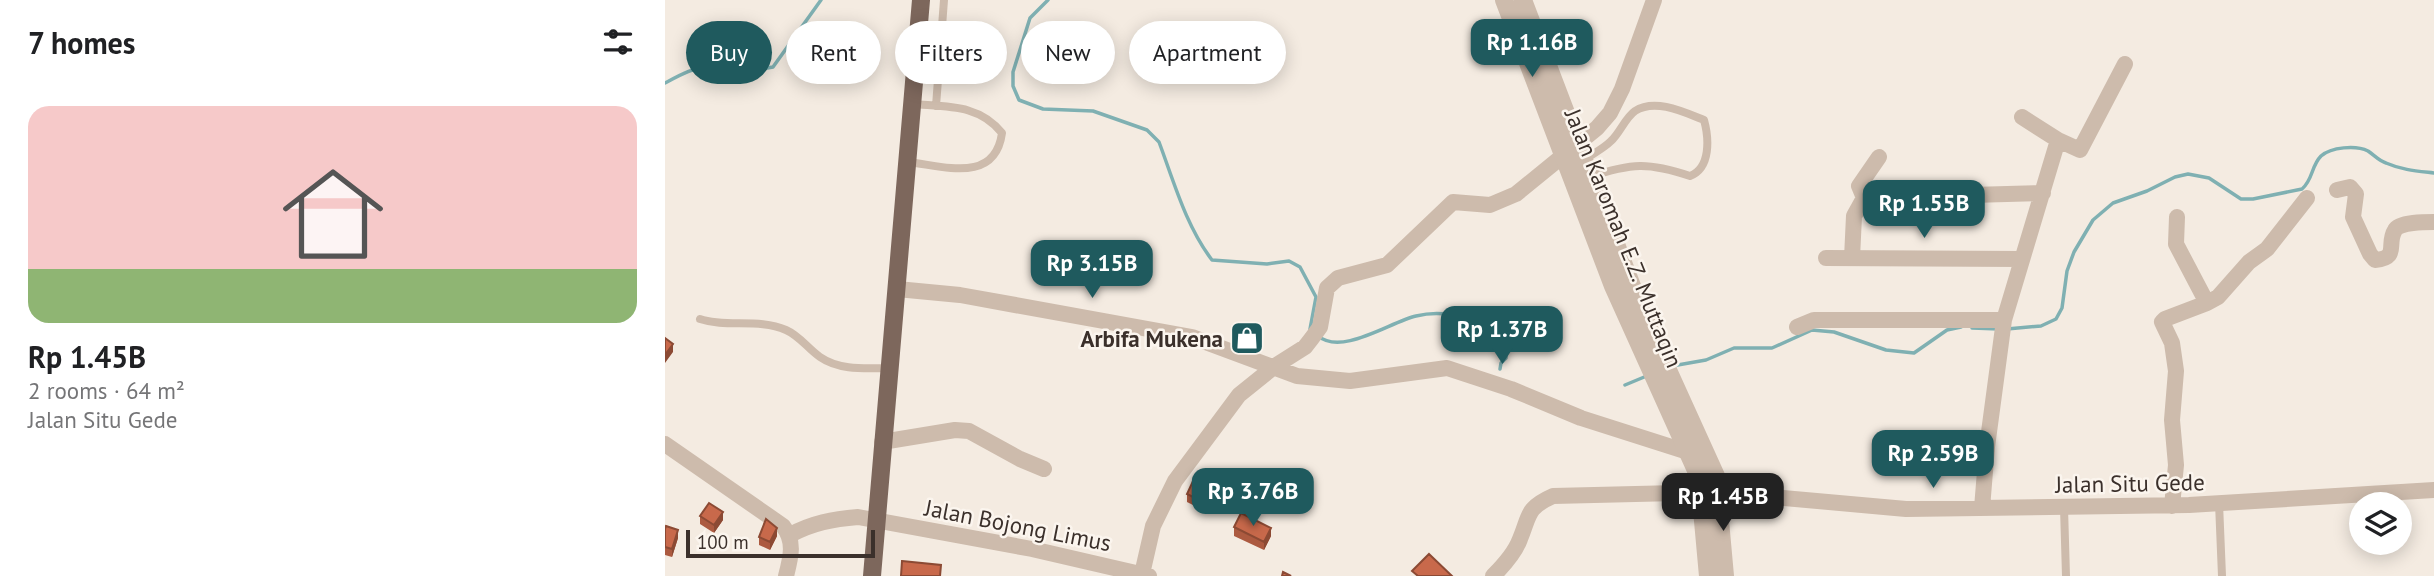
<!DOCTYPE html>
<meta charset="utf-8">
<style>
body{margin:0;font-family:"PT Sans",sans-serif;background:#f6f6f6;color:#202124;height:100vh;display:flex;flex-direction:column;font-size:26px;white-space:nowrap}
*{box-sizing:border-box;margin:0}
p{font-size:23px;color:#757577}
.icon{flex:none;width:38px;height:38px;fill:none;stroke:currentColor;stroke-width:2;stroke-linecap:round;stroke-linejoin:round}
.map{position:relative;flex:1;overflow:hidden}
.drawer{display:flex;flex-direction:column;background:#fff;width:665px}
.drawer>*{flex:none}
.guide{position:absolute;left:21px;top:21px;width:665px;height:63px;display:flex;gap:14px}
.buttons{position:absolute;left:1684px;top:492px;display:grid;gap:14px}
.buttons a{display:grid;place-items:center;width:63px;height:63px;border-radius:50%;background:#fff;box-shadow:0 4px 18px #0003;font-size:35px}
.scale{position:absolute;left:21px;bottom:18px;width:189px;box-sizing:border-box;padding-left:7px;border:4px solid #3b302b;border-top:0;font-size:19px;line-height:24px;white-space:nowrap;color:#3b302b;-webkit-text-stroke:5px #fbf5ee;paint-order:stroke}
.price{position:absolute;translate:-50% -60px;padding:0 16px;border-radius:14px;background:#1f5a5e;color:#fff;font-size:23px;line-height:46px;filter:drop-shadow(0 2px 4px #0008)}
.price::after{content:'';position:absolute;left:50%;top:42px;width:21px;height:16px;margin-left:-10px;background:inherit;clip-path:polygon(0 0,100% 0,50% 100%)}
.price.selected{background:#222;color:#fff}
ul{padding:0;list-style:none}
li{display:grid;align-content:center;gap:14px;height:371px;padding:0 28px}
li+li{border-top:2px solid #e0e0e0}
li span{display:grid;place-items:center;height:217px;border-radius:21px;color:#555}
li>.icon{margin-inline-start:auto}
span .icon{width:126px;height:126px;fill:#fffc;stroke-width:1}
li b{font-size:30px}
h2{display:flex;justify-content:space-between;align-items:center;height:84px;padding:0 28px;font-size:30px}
.tag{padding:0 24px;border-radius:32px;background:#fff;box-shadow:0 4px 18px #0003;font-size:24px;line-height:63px}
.tag.selected{background:#1f5a5e;color:#fff}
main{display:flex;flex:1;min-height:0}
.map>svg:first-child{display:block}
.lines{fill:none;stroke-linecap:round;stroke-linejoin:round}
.stream{stroke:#7fb0b2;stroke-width:3.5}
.service{stroke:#cdbbac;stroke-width:8}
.minor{stroke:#cdbbac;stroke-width:16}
.tertiary{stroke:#cdbbac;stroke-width:18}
.primary{stroke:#7d675c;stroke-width:18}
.wall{fill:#ac5a40}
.shaded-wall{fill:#8c4a34}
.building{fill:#c8694b;stroke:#8c4a34;stroke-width:2}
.labels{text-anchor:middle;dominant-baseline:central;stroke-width:5;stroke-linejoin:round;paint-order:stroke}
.street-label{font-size:23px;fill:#3b302b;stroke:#fbf5ee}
.poi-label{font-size:23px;font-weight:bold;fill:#3b302b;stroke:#fbf5ee;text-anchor:end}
</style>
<main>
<section class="drawer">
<h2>7 homes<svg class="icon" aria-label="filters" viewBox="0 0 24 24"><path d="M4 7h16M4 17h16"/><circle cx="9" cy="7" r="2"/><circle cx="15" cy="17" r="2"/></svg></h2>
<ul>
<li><span style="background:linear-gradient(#f6c9c9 75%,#8fb573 0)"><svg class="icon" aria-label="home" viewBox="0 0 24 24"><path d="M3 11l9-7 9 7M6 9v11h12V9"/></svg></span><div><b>Rp 1.45B</b><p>2 rooms · 64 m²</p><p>Jalan Situ Gede</p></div></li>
</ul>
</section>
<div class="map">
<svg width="1769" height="576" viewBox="0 0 1769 576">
<rect width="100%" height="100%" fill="#f4ebe1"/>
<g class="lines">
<path class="stream" d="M383,0L365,18L348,72V86L354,100L378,109L428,111L482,130L494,142C509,182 521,226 547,260L602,264L624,261L635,267L651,297L645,329L647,331
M0,83C15,75 29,67 47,66C67,64 87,72 108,67L156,0
M1307,328L1334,329
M1342,329L1376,326L1391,319L1397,308L1402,271L1409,252L1428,220L1448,203L1482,191L1510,177L1523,174L1544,178L1576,199H1588L1637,189C1648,180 1646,166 1656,156C1666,147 1691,145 1703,151C1709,155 1714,161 1721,163C1737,170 1752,171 1769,173
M653,336C677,356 725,322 751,316C784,308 816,320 841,343V358L836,363L835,369
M1007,366L1041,360L1069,348H1107L1147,330L1169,332L1221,350L1249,353L1282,330L1296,327
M960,385L984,375"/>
<path class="service" d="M271,106L279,0
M919,160C927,154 938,149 946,141C955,133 960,118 970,111C990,98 1019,112 1039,120C1044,138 1046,168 1025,176C983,162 967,163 924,177
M243,162C279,166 330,184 337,133C314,104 282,107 247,104
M35,319C62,328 93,318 121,330C135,336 143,349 155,357C175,371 202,368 225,368
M1554,503L1557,576
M1399,507L1401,576"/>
<path class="minor" d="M1357,117L1393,140
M1214,157L1194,186L1199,198L1378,193
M1672,190L1685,187L1691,194L1688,217L1705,254L1710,260C1735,258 1721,244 1730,230C1734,222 1761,222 1769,222
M1161,258L1356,259
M1187,258L1189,216L1199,198
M232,289L295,295L527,337L632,376L685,381L782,368L846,389L916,418L1032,455
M1542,303L1553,297L1584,262L1602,249L1642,198
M1132,327L1149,320H1339
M217,442L290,430L304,431L355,459L379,469
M0,444L118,526C130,541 126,557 121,576
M1507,506L1511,465L1507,420L1511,371L1507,343L1497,322L1500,319L1542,303L1511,244L1512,217
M1317,508L1322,447L1339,320L1393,140L1415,150L1460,64
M125,535C147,523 168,519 193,517L367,549L484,576
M477,574L488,526L510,481L574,395L610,366L640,347L647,338L655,327L662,288L673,278L722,265L788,202L825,205L851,194L932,128L945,113L957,89L989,0
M828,576C838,566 850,553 855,539C865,515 861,508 888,496L1053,492L1241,509L1524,505L1769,490"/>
<path class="tertiary" d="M839,0L948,286L1034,477L1043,576
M858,0L978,315L1051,476L1060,576"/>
<path class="primary" d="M207,576L256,0"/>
</g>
<path class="wall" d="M522,494L550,500L544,513L522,502Z
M35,516L58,520L49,533L35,524Z
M569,527L606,536L599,550L569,536Z
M0,529L13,538L7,557L0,555Z
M112,536L105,550L94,545V537Z"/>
<path class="shaded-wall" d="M8,344V352L0,363V355Z
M550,492V500L544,513V505Z
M58,512V520L49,533V525Z
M112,528V536L105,550V542Z
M606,528V536L599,550V542Z
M13,530V538L7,557V549Z"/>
<path class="building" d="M0,338L8,344L0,355Z
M528,481L550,492L544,505L522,494Z
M44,503L58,512L49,525L35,516Z
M576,513L606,528L599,542L569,527Z
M101,519L112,528L105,542L94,537Z
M1,526L13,530L7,549L0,547V529Z
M764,554L787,576H753L747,571Z
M237,561L276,565L275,576H236Z
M618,572L626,576H617Z"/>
<defs>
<g id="shop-square" transform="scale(1.75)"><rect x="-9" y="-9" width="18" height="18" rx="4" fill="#1f5a5e" stroke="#fbf5ee"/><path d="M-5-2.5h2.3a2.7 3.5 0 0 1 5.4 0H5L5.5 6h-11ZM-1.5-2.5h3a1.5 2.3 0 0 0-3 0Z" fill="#fff"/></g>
</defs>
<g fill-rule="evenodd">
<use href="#shop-square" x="582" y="338"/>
</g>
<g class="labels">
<g class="street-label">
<text transform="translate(959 238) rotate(68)">Jalan Karomah E.Z. Muttaqin</text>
<text transform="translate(1465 483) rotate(-1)">Jalan Situ Gede</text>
<text transform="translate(353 525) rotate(11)">Jalan Bojong Limus</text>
</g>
<g class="poi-label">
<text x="558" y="338">Arbifa Mukena</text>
</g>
</g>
</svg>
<div class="buttons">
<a><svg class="icon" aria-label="layers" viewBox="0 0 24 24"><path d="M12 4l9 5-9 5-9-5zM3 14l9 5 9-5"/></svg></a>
</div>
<div class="scale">100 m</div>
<b class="price" style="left:867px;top:79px">Rp 1.16B</b>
<b class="price" style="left:1259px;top:240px">Rp 1.55B</b>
<b class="price" style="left:427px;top:300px">Rp 3.15B</b>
<b class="price" style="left:837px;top:366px">Rp 1.37B</b>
<b class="price" style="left:1268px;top:490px">Rp 2.59B</b>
<b class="price" style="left:588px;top:528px">Rp 3.76B</b>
<b class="price selected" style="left:1058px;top:533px">Rp 1.45B</b>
<div class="guide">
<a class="tag selected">Buy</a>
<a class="tag">Rent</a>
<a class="tag">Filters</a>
<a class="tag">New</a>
<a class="tag">Apartment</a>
</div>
</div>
</main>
